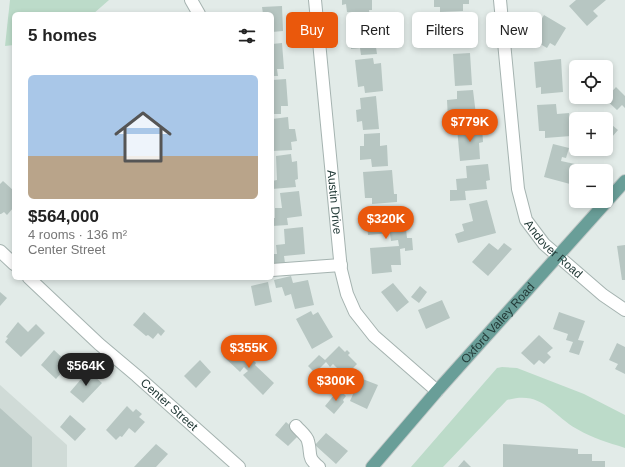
<!DOCTYPE html>
<meta charset="utf-8">
<style>
body{margin:0;font-family:Helvetica,sans-serif;background:#f6f6f6;color:#222;height:100vh;display:flex;flex-direction:column;font-size:15px;white-space:nowrap}
*{box-sizing:border-box;margin:0}
p{font-size:13px;color:#767676}
.icon{flex:none;width:22px;height:22px;fill:none;stroke:currentColor;stroke-width:2;stroke-linecap:round;stroke-linejoin:round}
.map{position:relative;flex:1;overflow:hidden}
.details{position:absolute;left:12px;top:12px;width:262px;height:268px;display:flex;flex-direction:column;background:#fff;border-radius:6px;box-shadow:0 2px 6px #0003}
.details>*{flex:none}
.guide{position:absolute;left:286px;top:12px;width:279px;height:36px;display:flex;gap:8px}
.controls{position:absolute;left:569px;top:60px;display:grid;gap:8px}
.controls a{display:grid;place-items:center;width:44px;height:44px;border-radius:6px;background:#fff;box-shadow:0 2px 6px #0003;font-size:20px}
.price{position:absolute;translate:-50% -34px;padding:0 9px;border-radius:14px;background:#ea580c;color:#fff;font-size:13px;line-height:26px;filter:drop-shadow(0 1px 2px #0008)}
.price::after{content:'';position:absolute;left:50%;top:24px;width:12px;height:9px;margin-left:-6px;background:inherit;clip-path:polygon(0 0,100% 0,50% 100%)}
.price.active{background:#222;color:#fff}
ul{padding:0;list-style:none}
li{display:grid;align-content:center;gap:8px;height:212px;padding:0 16px}
li+li{border-top:1px solid #e0e0e0}
li span{display:grid;place-items:center;height:124px;border-radius:6px;color:#555}
li>.icon{margin-inline-start:auto}
span .icon{width:72px;height:72px;fill:#fffc;stroke-width:1}
li b{font-size:17px}
h2{display:flex;justify-content:space-between;align-items:center;height:48px;padding:0 16px;font-size:17px}
.chip{padding:0 14px;border-radius:6px;background:#fff;box-shadow:0 2px 6px #0003;font-size:14px;line-height:36px}
.chip.active{background:#ea580c;color:#fff}
.map>svg:first-child{display:block}
.built{fill:#d0dbd7}
.green{fill:#bcdbc9}
.building{fill:#b7c6c2}
.lines{fill:none;stroke-linecap:round;stroke-linejoin:round}
.minor-casing{stroke:#a5b3b0;stroke-width:14}
.major-casing{stroke:#c1c8c7;stroke-width:14}
.minor{stroke:#fff;stroke-width:12}
.major{stroke:#699e98;stroke-width:12}
.labels{text-anchor:middle;dominant-baseline:central;stroke-width:4;stroke-linejoin:round;paint-order:stroke}
.street-label{font-size:12px;fill:#233b38;stroke:#f2f8f6}
</style>
<div class="map">
<svg width="625" height="467" viewBox="0 0 625 467">
<rect width="100%" height="100%" fill="#e2ebe8"/>
<path class="built" d="M0,385L67,445V467H0Z"/>
<path class="green" d="M10,0H109L93,14H14V45L5,46Z
M502,367L517,368L584,394L625,415V448C607,442 594,439 577,429C551,414 542,390 507,400L443,467H411L497,368Z"/>
<path class="building" d="M342,0H372V10H369L370,17L354,19V12H347L346,4L342,5Z
M434,0H469V4H463V11L440,12V7H434Z
M576,0H606L593,11L598,16L587,26L569,6Z
M282,6L283,31L272,32V14H263L262,7Z
M467,15L470,40L442,43L439,18Z
M544,15L566,28L555,46L550,43L547,48L530,38Z
M368,22L369,34H378L379,47H376L377,54L361,55L360,48L351,49L350,36L354,35L353,24Z
M282,43L284,69H277L278,76H272V44Z
M470,53L472,85L455,86L453,54Z
M373,58L374,64L381,63L383,91L365,93L364,86L358,87L355,60Z
M561,59L563,92L541,94V87L536,88L534,62Z
M286,79L288,106H281V114H272V80Z
M616,87L625,96V108L622,105L617,110L605,99Z
M473,90L476,115L470,116L471,123L455,125L454,119L448,120L447,100L457,99V91Z
M376,96L379,129L363,130L362,121L357,122L356,110L361,109L360,98Z
M556,104L557,114L569,113L571,136L545,138V131H539L537,105Z
M288,117L289,129H295L297,141L291,142L292,150L272,151V119Z
M606,120L618,130L606,144Z
M482,126L483,142L479,143L480,159L460,161L457,128Z
M380,133V146L387,145L388,166L372,167L371,159L360,160V146H364V134Z
M553,144L569,148L566,158L562,157L561,161L575,164L570,184L544,177Z
M291,154L292,162L297,161L298,179L295,180L296,187L272,189V181L277,180L276,156Z
M488,164L490,180L486,181L487,189L465,191L466,200L450,201V190H457L456,179L467,178L466,166Z
M392,170L394,194H397V202L372,204V198H365L363,172Z
M3,181L14,191V207L7,215L4,212L1,214H0V184Z
M299,191L302,216L287,218L288,225L272,226V218H275V208H282L280,193Z
M487,200L496,233L458,243L455,234L464,231L462,224L473,221L469,204Z
M392,207L394,227H397V230L406,229L407,238H412L413,250L405,251V248L400,249L401,265H391L392,272L372,274L370,248L399,246L398,240L391,241L390,233L368,235L366,209Z
M303,227L305,254L284,256L285,263L272,264V254H277L276,245L285,244L284,229Z
M489,243L498,250L504,243L512,249L488,276L472,262Z
M625,245V280H622L617,246Z
M291,276L293,283L308,280L314,305L295,309L291,294L285,296L282,287L276,288L274,280Z
M268,282L272,302L255,306L251,286Z
M393,283L409,302L397,312L381,292Z
M420,286L427,292L419,303L411,297Z
M0,292L7,298L0,306Z
M442,300L450,318L426,329L418,310Z
M311,311L313,315L318,312L333,337L312,349L296,319Z
M144,312L165,331L161,336L158,333L153,339L148,335L146,336L133,325Z
M559,312L585,321L578,340L584,341L579,355L569,352L573,342L566,340L568,334L553,329Z
M18,322L28,332L36,324L45,333L21,357L5,342L8,338L6,337Z
M539,335L553,348L547,353L551,357L544,364L539,360L534,365L521,353Z
M617,343L625,347V374L615,369L618,364L609,360Z
M233,344L250,360L252,359L256,363L255,365L274,383L263,395L243,375L248,371L244,367L240,372L223,356Z
M339,346L345,352L347,350L350,353L348,355L357,364L345,376L333,364L330,367L326,362L315,373L308,366L319,355L325,360Z
M54,350L69,364L56,379L41,365Z
M200,360L211,372L196,388L184,376Z
M88,371L102,383L83,403L70,392Z
M360,378L378,385L367,409L350,401Z
M339,389L346,396L343,400L344,402L334,414L325,406Z
M127,406L133,412L136,409L142,414L139,417L145,422L135,433L129,428L122,437L120,436L116,440L106,430Z
M0,408L32,437V467H0Z
M70,415L86,429L75,441L60,427Z
M286,422L300,434L288,446L275,435Z
M326,433L348,451L336,464L315,445Z
M156,444L168,454L156,467H134Z
M503,444L578,449V454H592V461H605V467H503Z
M464,460L471,467H458Z"/>
<g class="lines">
<g class="minor-casing">
<g id="minor">
<path d="M191,0L199,14"/>
<path id="s1" d="M315,0L341,270L347,294L355,312L374,336L437,391"/>
<path id="s2" d="M500,0L518,189L526,220L544,244L603,295L625,310"/>
<path d="M0,251L14,264"/>
<path d="M272,270L341,265"/>
<path id="s3" d="M29,278L99,344L137,376L239,467"/>
<path d="M296,426C299,430 307,436 308,441C312,454 306,457 319,467"/>
</g>
</g>
<g class="major-casing">
<g id="major">
<path id="s4" d="M372,467L437,391L625,181"/>
</g>
</g>
<use href="#minor" class="minor"/>
<use href="#major" class="major"/>
</g>
<g class="labels">
<g class="street-label">
<text stroke="none"><textPath href="#s1" startOffset="203">Austin Drive</textPath></text>
<text stroke="none"><textPath href="#s2" startOffset="262">Andover Road</textPath></text>
<text stroke="none"><textPath href="#s4" startOffset="191">Oxford Valley Road</textPath></text>
<text stroke="none"><textPath href="#s3" startOffset="189">Center Street</textPath></text>
</g>
</g>
</svg>
<div class="controls">
<a><svg class="icon" aria-label="locate" viewBox="0 0 24 24"><circle cx="12" cy="12" r="6"/><path d="M12 2v4M12 18v4M2 12h4M18 12h4"/></svg></a>
<a>+</a>
<a>−</a>
</div>
<b class="price" style="left:470px;top:143px">$779K</b>
<b class="price" style="left:386px;top:240px">$320K</b>
<b class="price" style="left:249px;top:369px">$355K</b>
<b class="price active" style="left:86px;top:387px">$564K</b>
<b class="price" style="left:336px;top:402px">$300K</b>
<div class="guide">
<a class="chip active">Buy</a>
<a class="chip">Rent</a>
<a class="chip">Filters</a>
<a class="chip">New</a>
</div>
<section class="details">
<h2>5 homes<svg class="icon" aria-label="filters" viewBox="0 0 24 24"><path d="M4 7h16M4 17h16"/><circle cx="9" cy="7" r="2"/><circle cx="15" cy="17" r="2"/></svg></h2>
<ul>
<li><span style="background:linear-gradient(#a9c7e8 65%,#b9a48a 0)"><svg class="icon" aria-label="home" viewBox="0 0 24 24"><path d="M3 11l9-7 9 7M6 9v11h12V9"/></svg></span><div><b>$564,000</b><p>4 rooms · 136 m²</p><p>Center Street</p></div></li>
</ul>
</section>
</div>
